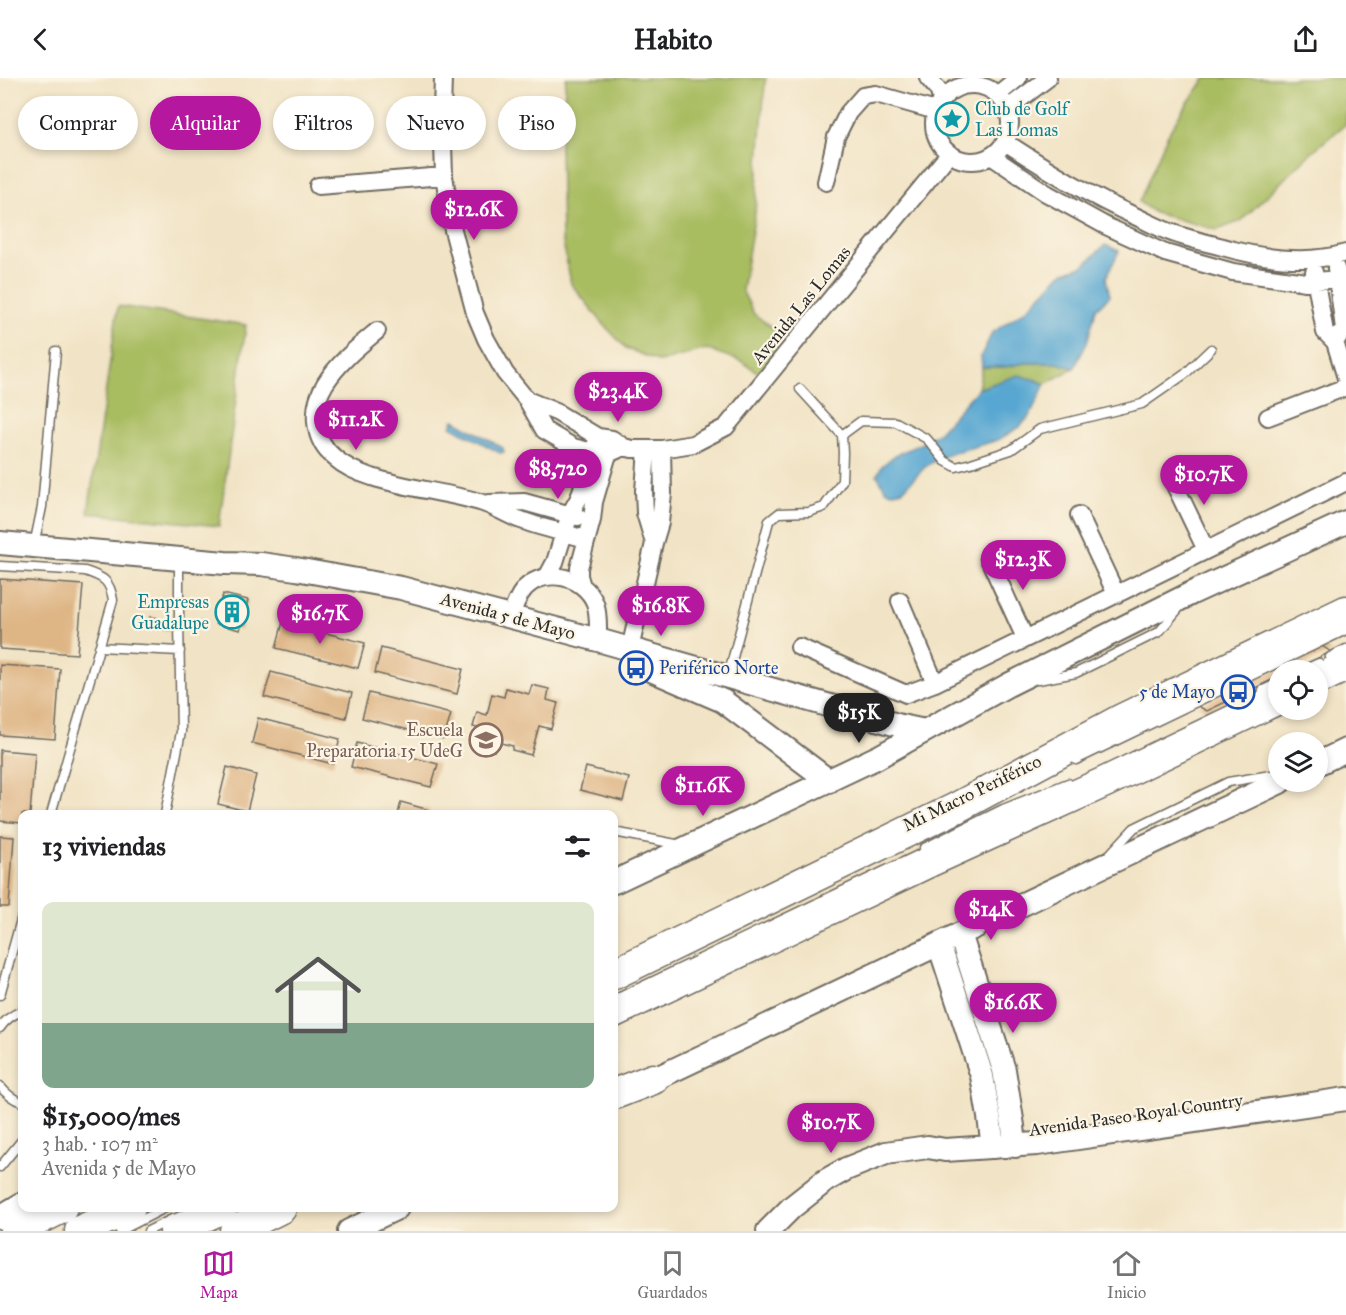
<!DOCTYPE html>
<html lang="es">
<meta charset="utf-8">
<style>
body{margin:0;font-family:"IM FELL Great Primer",serif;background:#f2f2f2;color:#202124;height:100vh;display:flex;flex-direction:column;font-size:22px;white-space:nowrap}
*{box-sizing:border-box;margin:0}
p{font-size:20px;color:#757577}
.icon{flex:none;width:33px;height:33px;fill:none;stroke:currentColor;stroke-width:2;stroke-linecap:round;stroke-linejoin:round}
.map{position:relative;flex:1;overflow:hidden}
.details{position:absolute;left:18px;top:732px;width:600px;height:402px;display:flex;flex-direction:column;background:#fff;border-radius:12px;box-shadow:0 3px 9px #0003}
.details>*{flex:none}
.hud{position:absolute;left:18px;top:18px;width:600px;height:54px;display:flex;gap:12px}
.controls{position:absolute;left:1268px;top:582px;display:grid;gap:12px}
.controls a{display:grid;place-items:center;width:60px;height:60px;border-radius:50%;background:#fff;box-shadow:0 3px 9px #0003;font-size:30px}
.price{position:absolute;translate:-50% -51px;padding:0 14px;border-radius:21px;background:#b5179e;color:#fff;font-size:20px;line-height:39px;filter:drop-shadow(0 2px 3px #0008)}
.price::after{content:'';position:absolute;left:50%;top:36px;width:18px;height:14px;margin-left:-9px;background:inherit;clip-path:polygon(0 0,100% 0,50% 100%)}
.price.selected{background:#222;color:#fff}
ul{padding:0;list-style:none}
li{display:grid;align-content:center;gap:12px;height:318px;padding:0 24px}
li span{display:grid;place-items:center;height:186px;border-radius:12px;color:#555}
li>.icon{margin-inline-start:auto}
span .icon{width:108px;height:108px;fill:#fffc;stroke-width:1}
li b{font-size:26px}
h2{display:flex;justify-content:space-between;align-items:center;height:72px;padding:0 24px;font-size:26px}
.chip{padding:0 21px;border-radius:27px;background:#fff;box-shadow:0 3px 9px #0003;font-size:21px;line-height:54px}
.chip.selected{background:#b5179e;color:#fff}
header{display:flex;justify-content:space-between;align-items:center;height:78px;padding:0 24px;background:#fff;font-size:27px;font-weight:700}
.tabs{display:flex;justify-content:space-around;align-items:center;height:84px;border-top:2px solid #e0e0e0;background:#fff;font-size:16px;color:#757577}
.tabs a{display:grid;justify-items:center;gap:3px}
.tabs .selected{color:#b5179e}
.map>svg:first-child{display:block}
.green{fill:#a8bc60;stroke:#6a7446;stroke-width:1.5}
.water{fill:#59a7d2;stroke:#42697e;stroke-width:1.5}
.building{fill:#deb585}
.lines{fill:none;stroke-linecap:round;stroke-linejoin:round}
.lane-casing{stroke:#706b61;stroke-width:11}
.street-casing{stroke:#706b61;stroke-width:20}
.secondary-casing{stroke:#706b61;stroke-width:26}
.highway-casing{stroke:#706b61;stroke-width:33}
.lane{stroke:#fff;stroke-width:8}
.street{stroke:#fff;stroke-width:16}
.secondary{stroke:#fff;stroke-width:22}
.highway{stroke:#fff;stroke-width:30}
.labels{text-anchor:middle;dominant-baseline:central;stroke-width:4.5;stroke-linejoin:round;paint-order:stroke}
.culture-label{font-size:18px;fill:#0d838f;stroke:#fcf5e5;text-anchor:start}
.street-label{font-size:18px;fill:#2b2b2b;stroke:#fcf5e5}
.transit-label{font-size:18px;fill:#164399;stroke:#fcf5e5;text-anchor:start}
.education-label{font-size:18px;fill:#785e54;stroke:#fcf5e5;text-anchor:end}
</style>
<header><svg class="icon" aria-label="back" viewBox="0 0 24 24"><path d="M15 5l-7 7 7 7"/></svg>Habito<svg class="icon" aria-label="share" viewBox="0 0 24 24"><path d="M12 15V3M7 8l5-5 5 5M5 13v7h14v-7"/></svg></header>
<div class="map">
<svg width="1346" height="1153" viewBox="0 0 1346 1153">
<rect width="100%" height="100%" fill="#fcf5e5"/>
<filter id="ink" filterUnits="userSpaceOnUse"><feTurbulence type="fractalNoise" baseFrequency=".0167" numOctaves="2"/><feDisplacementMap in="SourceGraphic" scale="12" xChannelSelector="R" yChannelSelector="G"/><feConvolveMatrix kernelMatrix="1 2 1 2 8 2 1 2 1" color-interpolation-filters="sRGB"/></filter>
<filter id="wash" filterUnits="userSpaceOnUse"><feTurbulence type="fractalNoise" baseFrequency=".008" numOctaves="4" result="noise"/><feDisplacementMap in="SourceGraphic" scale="24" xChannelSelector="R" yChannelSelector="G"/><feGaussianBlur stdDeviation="1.35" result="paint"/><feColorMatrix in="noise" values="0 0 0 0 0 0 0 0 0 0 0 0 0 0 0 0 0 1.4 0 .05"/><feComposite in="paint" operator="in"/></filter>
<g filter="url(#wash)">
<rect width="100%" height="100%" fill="#f1e3c5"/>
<path class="green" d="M566,0H766L765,5L755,135L742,212L754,236L786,260L759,295L741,283L706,271L660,284L626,270L606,249L571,206L562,159L560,68Z
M1206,0H1346V46L1314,72L1241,143L1217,152L1155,135L1139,124L1167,58L1181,34Z
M118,228L246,247L219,448L88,435Z
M1025,285H1057L1074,290L1045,306L1036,302L978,311L982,289H1005Z"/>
<path class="water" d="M1105,167L1119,173L1106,200L1110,218L1096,231L1087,265L1074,290L1057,285H1025L1005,289H982L981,278L992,255L1027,231L1062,195L1084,187Z
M1018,297L1036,302L1045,306L1031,336L1020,349L998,362L949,376L927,387L903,412L893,414L886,412L877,397L882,388L894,378L927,363L939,354L978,311Z
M454,342L503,370L504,374L500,375L451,348Z"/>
<g id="blocks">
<path class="building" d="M0,501L83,507L77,576L0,571Z
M223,516L248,522L240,552L216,546Z
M150,539L157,540L156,545L170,547V552L149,550Z
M283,544L365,565L358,590L276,570Z
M1322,568L1331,574L1292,592H1278V599L1207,633L1198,628Z
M381,570L463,591L457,616L375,595Z
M0,587L60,591L55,661L0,657Z
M271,594L352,615L346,640L264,619Z
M532,607L549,611L547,622L558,625L551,651L539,648L531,677L512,672L513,668L497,664L494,673L481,670L485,652L473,649L477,634L487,637L492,616L504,619L506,610L529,616Z
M369,615L451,636L444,661L362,640Z
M258,640L340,661L333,686L252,665Z
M357,665L438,686L431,709L351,689Z
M0,672L35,675L30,736H22V745L0,743Z
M227,689L256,697L247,733L218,726Z
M586,689L629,700L623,723L580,712Z
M401,724L429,732L428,736H398Z
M0,758L14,759L9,829H0Z"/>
</g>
</g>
<g filter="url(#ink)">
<use href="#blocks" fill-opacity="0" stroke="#706b61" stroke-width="1.5"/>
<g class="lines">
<g class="lane-casing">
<path id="lane" d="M842,357L861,343L896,344L927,361L945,383L956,389L971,385L1011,372L1040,351L1142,326L1185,296L1211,271
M34,467L42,429L56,273
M0,488L85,493C103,499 110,502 113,522L51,736
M99,569L180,573
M1330,579L1346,571
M1303,592L1319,585
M728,598L769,443L779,435L809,434L824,429L842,403L843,375L842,357L800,311
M1038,602L1076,595L1159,554L1180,529
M1263,612L1278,605
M1076,682L1346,552
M165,736L181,654L179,544V481
M614,754L681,767
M924,770L1003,731L1068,705
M1109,777L1134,750L1228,704L1277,696
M0,917L22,838
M0,950C5,942 14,936 22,933
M0,1008C5,1015 14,1022 22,1024
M0,1089L22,1062
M120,1153L165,1130
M148,1153L172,1141"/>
</g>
<g class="street-casing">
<path id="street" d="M443,0L442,34L444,98L453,152L463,190L475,235L486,261L505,295L527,322L544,352L573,369L593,374L608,376L624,369
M928,0C935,8 942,14 940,24
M934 45a38 38 0 1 1 76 0a38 38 0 1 1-76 0Z
M997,17L1018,0
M1007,31L1048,0
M1005,64C1048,92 1090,118 1137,139C1148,144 1159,150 1170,154C1186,160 1203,164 1219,168C1260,180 1305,187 1346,175
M991,78L1046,115L1106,148L1165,175L1233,194L1306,204L1338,201L1346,198
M826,104L836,59L848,35L863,18L876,16L936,33
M318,108L444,98
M1314,194L1325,254L1335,264L1346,300
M377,253C358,269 338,285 325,306C311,329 312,362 335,380C345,389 359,395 372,399C408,411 447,414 483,425C496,429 508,438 521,442C542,450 565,455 587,461
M1335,264L1344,251L1336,190
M527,322L556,334L598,359L612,361L624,369L632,371H662L693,366L726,349L949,76
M1268,339L1346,309
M647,371L644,413L645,435L654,465
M1171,399L1206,472
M489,425L524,424L578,439
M1079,437L1116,516
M989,481L1025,560
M547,499L555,484L570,436L579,420L596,365
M582,508L579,498V490L592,442L594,424L611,366
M900,523L935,605
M511,540C514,529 517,519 525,510C546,489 584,498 595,525C599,536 598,550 598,562
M799,569L906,616L935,605L1346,404
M630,571L654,465L660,445L663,415L662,371"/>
</g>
<g class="secondary-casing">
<path id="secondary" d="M0,465L225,485L261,486L296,491L401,510L598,562L901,648L925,653
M637,586L723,623L829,703
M1317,686L1346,672
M614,804L878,679L1008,607L1192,515L1346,444
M960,856L1004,992L1013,1048L1015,1068
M939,866L982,998L989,1039L993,1069
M640,1008L1280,704
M0,1139L22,1126
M349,1153L397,1130
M768,1153L792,1129L825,1103L846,1091L886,1075L928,1069L945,1072L1037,1066L1346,1021"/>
</g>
<g class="highway-casing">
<path id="highway" d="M1317,602L1346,588
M614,896L956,730L1122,641L1346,533
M614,934L931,783L1105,704L1278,621
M614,1016L653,1001
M15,1153L62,1130
M80,1153L130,1130
M175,1153L222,1130
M235,1153L281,1130"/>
</g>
<use href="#lane" class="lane"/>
<use href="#street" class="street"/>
<use href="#secondary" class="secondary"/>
<use href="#highway" class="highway"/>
</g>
</g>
<defs>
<g id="sight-ring" transform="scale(1.725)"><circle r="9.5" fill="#fcf5e5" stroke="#0f9aa8" stroke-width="1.5"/><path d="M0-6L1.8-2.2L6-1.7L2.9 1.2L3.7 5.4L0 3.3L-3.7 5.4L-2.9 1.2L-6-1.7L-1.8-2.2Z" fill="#0f9aa8"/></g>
<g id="building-ring" transform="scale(1.725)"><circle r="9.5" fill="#fcf5e5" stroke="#0f9aa8" stroke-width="1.5"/><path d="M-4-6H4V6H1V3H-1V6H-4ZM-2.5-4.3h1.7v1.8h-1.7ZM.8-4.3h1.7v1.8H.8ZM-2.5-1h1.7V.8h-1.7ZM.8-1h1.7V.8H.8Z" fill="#0f9aa8"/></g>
<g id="bus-ring" transform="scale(1.725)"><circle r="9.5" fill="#fcf5e5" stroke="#1a4fb4" stroke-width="1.5"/><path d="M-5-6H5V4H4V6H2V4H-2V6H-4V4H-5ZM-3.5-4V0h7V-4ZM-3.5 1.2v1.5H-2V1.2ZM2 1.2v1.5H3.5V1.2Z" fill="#1a4fb4"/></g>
<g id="university-ring" transform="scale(1.725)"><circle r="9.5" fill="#fcf5e5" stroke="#8d6e63" stroke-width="1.5"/><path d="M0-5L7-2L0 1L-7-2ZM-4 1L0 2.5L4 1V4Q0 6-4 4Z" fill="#8d6e63"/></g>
</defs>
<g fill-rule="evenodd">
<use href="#sight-ring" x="952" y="41"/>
<use href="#building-ring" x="232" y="534"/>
<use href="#bus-ring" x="636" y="590"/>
<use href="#bus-ring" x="1238" y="614"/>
<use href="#university-ring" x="486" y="662"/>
</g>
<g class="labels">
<g class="culture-label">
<text x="975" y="31">Club de Golf<tspan x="975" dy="21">Las Lomas</tspan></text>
<text x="209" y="524" text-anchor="end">Empresas<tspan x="209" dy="21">Guadalupe</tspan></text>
</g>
<g class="street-label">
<text transform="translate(801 227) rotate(-51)">Avenida Las Lomas</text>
<text transform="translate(508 538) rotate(15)">Avenida 5 de Mayo</text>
<text transform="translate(972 715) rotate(-26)">Mi Macro Periférico</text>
<text transform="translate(1136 1037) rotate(-8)">Avenida Paseo Royal Country</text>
</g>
<g class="transit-label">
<text x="659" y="590">Periférico Norte</text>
<text x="1215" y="614" text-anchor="end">5 de Mayo</text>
</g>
<g class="education-label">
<text x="463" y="652">Escuela<tspan x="463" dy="21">Preparatoria 15 UdeG</tspan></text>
</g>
</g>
</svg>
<div class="controls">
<a><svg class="icon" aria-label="locate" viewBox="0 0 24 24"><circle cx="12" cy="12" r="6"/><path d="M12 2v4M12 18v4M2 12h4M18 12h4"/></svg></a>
<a><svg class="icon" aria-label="layers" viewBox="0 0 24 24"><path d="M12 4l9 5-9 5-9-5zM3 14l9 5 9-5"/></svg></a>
</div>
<b class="price" style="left:474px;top:163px">$12.6K</b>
<b class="price" style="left:618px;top:345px">$23.4K</b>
<b class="price" style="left:356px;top:373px">$11.2K</b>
<b class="price" style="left:558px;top:422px">$8,720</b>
<b class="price" style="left:1204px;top:428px">$10.7K</b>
<b class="price" style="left:1023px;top:513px">$12.3K</b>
<b class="price" style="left:661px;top:559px">$16.8K</b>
<b class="price" style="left:320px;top:567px">$16.7K</b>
<b class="price selected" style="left:859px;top:666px">$15K</b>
<b class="price" style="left:703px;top:739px">$11.6K</b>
<b class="price" style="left:991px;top:863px">$14K</b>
<b class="price" style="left:1013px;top:956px">$16.6K</b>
<b class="price" style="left:831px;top:1076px">$10.7K</b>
<div class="hud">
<a class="chip">Comprar</a>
<a class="chip selected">Alquilar</a>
<a class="chip">Filtros</a>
<a class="chip">Nuevo</a>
<a class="chip">Piso</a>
</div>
<section class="details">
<h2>13 viviendas<svg class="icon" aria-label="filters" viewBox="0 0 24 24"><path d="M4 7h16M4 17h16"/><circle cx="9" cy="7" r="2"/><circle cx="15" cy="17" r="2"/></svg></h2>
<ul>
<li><span style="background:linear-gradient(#dfe7d0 65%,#7fa58c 0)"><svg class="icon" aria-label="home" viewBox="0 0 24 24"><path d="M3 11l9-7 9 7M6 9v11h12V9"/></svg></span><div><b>$15,000/mes</b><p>3 hab. · 107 m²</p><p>Avenida 5 de Mayo</p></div></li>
</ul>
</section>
</div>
<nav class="tabs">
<a class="selected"><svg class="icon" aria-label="map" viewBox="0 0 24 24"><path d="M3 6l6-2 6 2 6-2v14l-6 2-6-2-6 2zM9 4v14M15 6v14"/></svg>Mapa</a>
<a><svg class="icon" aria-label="saved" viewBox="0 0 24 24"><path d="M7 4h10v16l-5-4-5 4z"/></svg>Guardados</a>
<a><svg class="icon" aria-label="home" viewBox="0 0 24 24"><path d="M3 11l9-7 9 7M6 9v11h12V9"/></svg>Inicio</a>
</nav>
